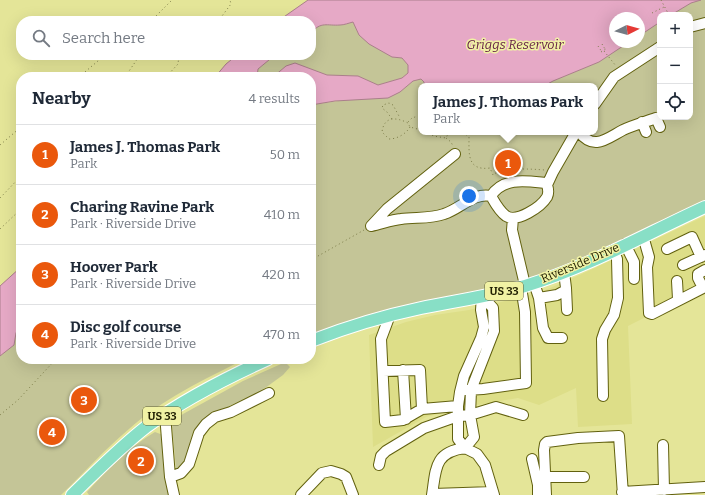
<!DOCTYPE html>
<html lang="en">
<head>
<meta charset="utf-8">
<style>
	:root { --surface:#fff; --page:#f6f6f7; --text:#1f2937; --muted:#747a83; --line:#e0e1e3; --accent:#ea580c }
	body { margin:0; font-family:Bitter,serif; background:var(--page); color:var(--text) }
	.controls { position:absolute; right:12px; top:12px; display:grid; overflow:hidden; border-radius:8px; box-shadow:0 4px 16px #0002 }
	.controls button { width:36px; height:36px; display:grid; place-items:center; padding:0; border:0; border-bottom:1px solid var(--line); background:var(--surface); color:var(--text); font:20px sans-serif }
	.compass { position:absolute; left:609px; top:12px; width:36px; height:36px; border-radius:50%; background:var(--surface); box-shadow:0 4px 16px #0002; rotate:84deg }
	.you { position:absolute; left:469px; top:196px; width:14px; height:14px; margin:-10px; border:3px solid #fff; border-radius:50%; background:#1a73e8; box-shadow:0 0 0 6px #1a73e833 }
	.badge { display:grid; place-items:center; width:26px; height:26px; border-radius:50%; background:var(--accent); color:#fff; font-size:13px; font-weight:700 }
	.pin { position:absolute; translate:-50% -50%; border:2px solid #fff; box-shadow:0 1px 4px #0006 }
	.popup { position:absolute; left:418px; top:83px; width:180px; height:52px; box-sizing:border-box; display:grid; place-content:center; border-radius:8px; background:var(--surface); filter:drop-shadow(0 1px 3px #0005); font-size:13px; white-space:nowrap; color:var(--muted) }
	.popup b { font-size:15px; color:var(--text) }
	.popup::after { content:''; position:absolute; left:50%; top:100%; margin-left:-8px; border:8px solid transparent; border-top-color:var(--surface) }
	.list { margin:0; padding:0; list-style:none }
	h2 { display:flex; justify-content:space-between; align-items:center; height:52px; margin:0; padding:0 16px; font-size:17px }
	h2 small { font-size:13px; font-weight:400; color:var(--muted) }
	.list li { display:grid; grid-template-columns:26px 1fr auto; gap:12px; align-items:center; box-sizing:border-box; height:60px; padding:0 16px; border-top:1px solid var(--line) }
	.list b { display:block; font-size:15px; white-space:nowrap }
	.list p { margin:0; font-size:13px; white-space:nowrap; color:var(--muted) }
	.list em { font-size:13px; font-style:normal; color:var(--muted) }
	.icon { flex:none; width:22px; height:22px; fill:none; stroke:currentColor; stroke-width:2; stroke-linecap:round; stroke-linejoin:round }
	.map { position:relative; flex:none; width:705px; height:495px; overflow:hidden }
	.search { position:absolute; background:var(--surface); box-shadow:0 4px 16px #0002; left:16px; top:16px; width:300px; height:44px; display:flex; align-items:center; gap:10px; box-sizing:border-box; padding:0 14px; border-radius:16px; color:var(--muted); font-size:15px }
	.panel { position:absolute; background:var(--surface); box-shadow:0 4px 16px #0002; left:16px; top:72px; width:300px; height:292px; border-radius:16px }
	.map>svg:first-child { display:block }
	.built { fill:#ddde88 }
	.green { fill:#c4c597 }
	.water { fill:#e6a9c6; stroke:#aa7f8b }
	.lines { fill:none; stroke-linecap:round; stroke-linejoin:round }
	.minor-casing { stroke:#62610f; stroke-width:12 }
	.major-casing { stroke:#fff; stroke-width:14 }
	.path { stroke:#7c7c48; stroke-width:1; stroke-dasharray:1 3; stroke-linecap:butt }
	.minor { stroke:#fff; stroke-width:10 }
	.major { stroke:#88dfc6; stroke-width:12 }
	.labels { text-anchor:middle; stroke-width:3; stroke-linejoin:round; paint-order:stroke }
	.shield { fill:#f1f2a4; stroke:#5e5e31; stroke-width:1 }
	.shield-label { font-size:11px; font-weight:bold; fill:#1f1e00 }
	.street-label { font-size:12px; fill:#1f1e00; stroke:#f1f2a4 }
	.water-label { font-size:13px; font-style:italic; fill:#631d45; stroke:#f1f2a4 }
</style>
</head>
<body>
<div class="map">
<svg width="705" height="495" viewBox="0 0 705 495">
	<rect width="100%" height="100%" fill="#e4e598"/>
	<path class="built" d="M705 216V287L628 326 632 424 578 427 576 388 539 405 518 398 465 407 426 417 373 447 369 335 406 322 435 315 469 310 541 292 584 273Z"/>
	<path class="green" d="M701 0H705V207L584 264 311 341V105L400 92 413 81 421 79 424 82V86H421V132H595V86H544L553 81 599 62 629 42H639V36L660 22V117H690V15H671L691 3Z
		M353 22 359 35 392 57 402 58 408 65V73L402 78 378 85 358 76 327 75 286 66 273 77H257L258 69 275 55H311V33L316 27 325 24 341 25Z
		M21 323V359H268L248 368 243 360C205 379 161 400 129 429 105 449 84 473 61 495H0V356L14 345 16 333Z
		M281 364H287L290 367 283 375 261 391 213 414 187 460 179 469H176L172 427 175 420 183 414 243 381Z
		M155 432 163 435 169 495H89L87 492C107 470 129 447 155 432Z"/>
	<path class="water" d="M308 0H701L691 3 671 15H660V22L639 36V18H615V42H629L599 62 553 81 544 86H424V82L421 79 413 81 400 92 388 98 335 101 311 105V77H273L286 66 295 63 327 75 358 76 378 85 402 78 408 73V65L402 58 392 57 369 44 359 35 353 22C349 23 344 25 340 25 327 26 321 21 311 33V21H278Z
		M237 55H275L258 69 257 77H215L226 64Z
		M21 267V323L16 333 14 345 0 356V286Z"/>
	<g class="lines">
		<defs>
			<path id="minor" d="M690 27 705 23
				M595 104 614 77 660 47
				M642 122 646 132
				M579 132C594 151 606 139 623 130 634 125 645 122 656 118L660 127
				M455 154 387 209 371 226C381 224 391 220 401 219 415 217 431 219 444 214 460 209 474 192 491 196 495 203 499 211 506 216 517 223 541 207 547 197 549 193 548 188 547 185L545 183C526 181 503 177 491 196
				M547 185 553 172 576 132
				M513 218 512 230 525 285
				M643 236 649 257 647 267 649 313 652 314 705 287
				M625 244 634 262V279
				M667 249 692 237 701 257
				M683 265 705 255
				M564 272 566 288 567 310
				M677 281 678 299
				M534 283 539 298 543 328 548 338H562
				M703 288 698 278V274L705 270
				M482 296 481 310 484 327 481 338 464 376 460 392 458 406V439L465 448 477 454 485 465 494 495
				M539 298 557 295 566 290
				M390 315 381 339 385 422 403 420 422 409 458 406
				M403 370 406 419
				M383 371 420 370 422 409
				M466 390 483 389 526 383 525 312 521 287
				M603 396 602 339 605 330 614 315 618 298 617 259 613 250
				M165 414 170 477 174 495
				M663 445 664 490
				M465 448 474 437 470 415 471 390 494 331 493 308 482 296
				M532 459 538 485V495
				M379 465 381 456 386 451 424 428 458 416 470 415 496 407 523 415
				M170 477 181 473 189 464 199 433 206 424 215 417 231 412 269 393
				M545 477H584
				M622 492 705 487
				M433 494 493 492
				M301 495 322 473 331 471 341 474 346 477 353 495
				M432 495C436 469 434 452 465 448
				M546 495 544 450 545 444 547 442 578 438 619 436 623 495"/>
			<path id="major" d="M311 341C347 327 383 316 421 308 456 301 491 296 525 286 588 267 646 234 705 207
				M72 495C96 472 119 448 146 427 184 399 226 378 268 359"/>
		</defs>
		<use href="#minor" class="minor-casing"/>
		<use href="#major" class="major-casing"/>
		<path class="path" d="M661 0 669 15
			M652 13 664 7
			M150 21 154 18 172 0
			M217 21 219 20 231 4 230 0
			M602 44 605 49
			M598 46 602 52
			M604 51 616 66
			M601 52 606 49
			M79 77 105 55
			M125 77 140 55
			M166 77 178 64 179 55
			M392 119 387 112 382 108 383 105 389 103 393 105 400 118
			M408 122 412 118 421 115
			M410 127C406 134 397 139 389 139L382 132C384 116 396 117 408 123L410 127 421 130
			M430 132 433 136 446 138 448 134 455 132
			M463 132 469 137C469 154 467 171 490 168L493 175C501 167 532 169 545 170
			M446 138 451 142 453 146
			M0 145 21 127
			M0 198 21 176
			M0 229 21 209
			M311 260 364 230
			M0 415 18 400 56 359"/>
		<use href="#minor" class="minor"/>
		<use href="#major" class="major"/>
	</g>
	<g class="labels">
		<g class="shield">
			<rect x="485" y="282" width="38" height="18" rx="3"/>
			<rect x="143" y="407" width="38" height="18" rx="3"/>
		</g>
		<g class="shield-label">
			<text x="504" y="295">US 33</text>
			<text x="162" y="420">US 33</text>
		</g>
		<g class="street-label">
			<text transform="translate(580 263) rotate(-23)" y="4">Riverside Drive</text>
		</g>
		<g class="water-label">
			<text x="515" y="49">Griggs Reservoir</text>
		</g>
	</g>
</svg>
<div class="controls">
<button>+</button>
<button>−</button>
<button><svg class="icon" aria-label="locate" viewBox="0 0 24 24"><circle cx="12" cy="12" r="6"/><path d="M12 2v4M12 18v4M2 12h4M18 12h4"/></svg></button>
</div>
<svg class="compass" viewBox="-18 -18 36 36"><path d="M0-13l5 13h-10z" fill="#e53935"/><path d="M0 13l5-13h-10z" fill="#747a83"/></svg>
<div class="you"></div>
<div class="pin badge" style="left:508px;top:163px">1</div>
<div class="popup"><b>James J. Thomas Park</b>Park</div>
<div class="pin badge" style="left:141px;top:461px">2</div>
<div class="pin badge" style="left:84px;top:400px">3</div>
<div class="pin badge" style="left:52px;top:432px">4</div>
<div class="search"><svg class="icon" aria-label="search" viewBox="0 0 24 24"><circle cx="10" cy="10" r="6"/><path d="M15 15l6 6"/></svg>Search here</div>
<section class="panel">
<h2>Nearby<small>4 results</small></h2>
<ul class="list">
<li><span class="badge">1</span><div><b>James J. Thomas Park</b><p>Park</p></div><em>50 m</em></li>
<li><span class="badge">2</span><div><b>Charing Ravine Park</b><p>Park · Riverside Drive</p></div><em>410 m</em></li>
<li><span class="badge">3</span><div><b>Hoover Park</b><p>Park · Riverside Drive</p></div><em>420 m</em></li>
<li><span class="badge">4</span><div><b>Disc golf course</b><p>Park · Riverside Drive</p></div><em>470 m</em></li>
</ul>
</section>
</div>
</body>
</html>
